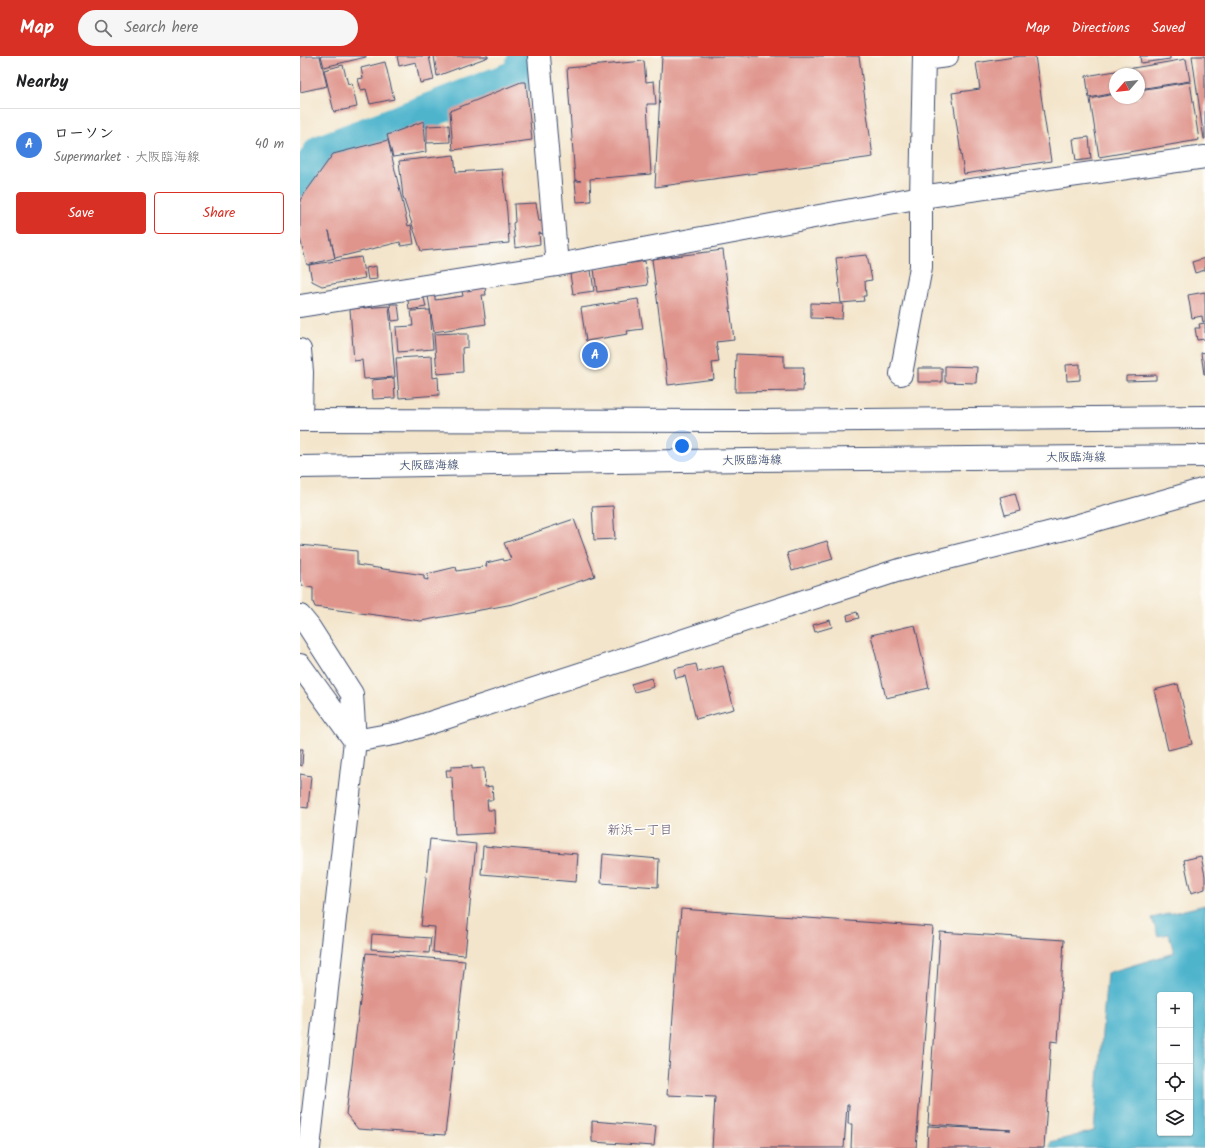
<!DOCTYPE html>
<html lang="en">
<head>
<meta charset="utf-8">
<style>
	:root { --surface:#fff; --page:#f6f6f6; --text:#202124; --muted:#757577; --line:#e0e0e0; --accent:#d93025 }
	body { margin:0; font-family:Kalam,"Klee One",sans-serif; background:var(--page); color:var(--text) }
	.controls { position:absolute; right:12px; bottom:12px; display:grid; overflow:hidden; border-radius:4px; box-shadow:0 1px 3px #0004 }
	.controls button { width:36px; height:36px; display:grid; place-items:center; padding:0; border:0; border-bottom:1px solid var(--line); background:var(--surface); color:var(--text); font:20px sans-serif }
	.compass { position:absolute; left:809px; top:12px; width:36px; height:36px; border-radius:50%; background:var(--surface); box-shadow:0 1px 3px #0004; rotate:242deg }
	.you { position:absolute; left:382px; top:390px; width:14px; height:14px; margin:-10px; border:3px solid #fff; border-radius:50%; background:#1a73e8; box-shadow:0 0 0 6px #1a73e833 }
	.badge { display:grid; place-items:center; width:26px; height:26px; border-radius:50%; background:var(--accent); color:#fff; font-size:13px; font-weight:700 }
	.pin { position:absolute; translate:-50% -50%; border:2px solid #fff; box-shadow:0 1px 4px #0006 }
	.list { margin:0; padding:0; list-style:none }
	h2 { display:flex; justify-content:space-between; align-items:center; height:52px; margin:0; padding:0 16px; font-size:17px }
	h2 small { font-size:13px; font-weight:400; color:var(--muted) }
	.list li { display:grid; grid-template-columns:26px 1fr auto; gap:12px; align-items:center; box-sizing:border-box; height:72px; padding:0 16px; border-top:1px solid var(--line) }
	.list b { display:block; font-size:15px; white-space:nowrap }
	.list p { margin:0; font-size:13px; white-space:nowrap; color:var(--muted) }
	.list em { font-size:13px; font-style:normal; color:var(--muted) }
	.actions { display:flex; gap:8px; padding:12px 16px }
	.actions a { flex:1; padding:9px 0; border:1px solid var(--accent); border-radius:4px; text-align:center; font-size:14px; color:var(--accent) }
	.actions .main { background:var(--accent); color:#fff }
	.icon { flex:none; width:22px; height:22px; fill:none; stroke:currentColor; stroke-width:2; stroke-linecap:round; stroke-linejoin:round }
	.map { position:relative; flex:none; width:905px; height:1092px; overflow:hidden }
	header { display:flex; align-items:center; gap:24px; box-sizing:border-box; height:56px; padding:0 20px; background:var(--accent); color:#fff }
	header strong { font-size:19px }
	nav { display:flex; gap:22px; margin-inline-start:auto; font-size:14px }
	.search { width:280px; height:36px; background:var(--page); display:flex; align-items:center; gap:10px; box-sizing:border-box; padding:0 14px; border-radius:22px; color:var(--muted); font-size:15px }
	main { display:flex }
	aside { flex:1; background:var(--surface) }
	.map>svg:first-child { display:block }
	.water { fill:#4eb4cc; stroke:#347295; fill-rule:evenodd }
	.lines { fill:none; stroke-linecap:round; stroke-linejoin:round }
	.river { stroke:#4eb4cc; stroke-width:35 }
	.building { fill:#df948c }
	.minor-casing { stroke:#3b4a6e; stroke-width:24 }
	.tertiary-casing { stroke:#3b4a6e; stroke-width:24 }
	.primary-casing { stroke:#3b4a6e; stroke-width:24 }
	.minor { stroke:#fff; stroke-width:22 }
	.tertiary { stroke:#fff; stroke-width:22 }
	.primary { stroke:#fff; stroke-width:22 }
	.labels { text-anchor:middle; stroke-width:3.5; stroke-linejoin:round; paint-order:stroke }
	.street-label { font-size:12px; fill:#1b2f5e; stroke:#fdfcf7 }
	.neighbourhood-label { font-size:13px; fill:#60526e; stroke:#fdfcf7 }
</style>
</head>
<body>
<header>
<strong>Map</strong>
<div class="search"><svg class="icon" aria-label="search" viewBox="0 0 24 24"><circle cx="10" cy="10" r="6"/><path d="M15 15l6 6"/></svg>Search here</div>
<nav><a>Map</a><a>Directions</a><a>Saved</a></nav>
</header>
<main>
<aside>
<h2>Nearby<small></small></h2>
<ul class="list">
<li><span class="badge" style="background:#3f7fe0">A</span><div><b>ローソン</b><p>Supermarket · 大阪臨海線</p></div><em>40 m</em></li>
</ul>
<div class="actions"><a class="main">Save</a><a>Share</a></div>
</aside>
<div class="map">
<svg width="905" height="1092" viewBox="0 0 905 1092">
	<rect width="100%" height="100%" fill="#fdfcf7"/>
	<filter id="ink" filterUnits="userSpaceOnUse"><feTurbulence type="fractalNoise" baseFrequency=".025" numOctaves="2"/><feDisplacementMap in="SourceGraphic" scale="8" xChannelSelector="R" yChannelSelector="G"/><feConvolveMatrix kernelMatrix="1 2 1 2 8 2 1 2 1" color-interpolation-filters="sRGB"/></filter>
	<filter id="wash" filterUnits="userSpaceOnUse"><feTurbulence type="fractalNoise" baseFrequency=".012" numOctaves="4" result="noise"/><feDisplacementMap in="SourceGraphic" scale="16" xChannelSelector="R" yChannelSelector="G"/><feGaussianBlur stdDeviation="0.9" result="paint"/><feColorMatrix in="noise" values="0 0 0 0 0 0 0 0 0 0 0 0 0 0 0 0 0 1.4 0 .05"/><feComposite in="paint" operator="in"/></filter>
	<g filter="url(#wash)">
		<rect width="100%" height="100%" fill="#f3e5cb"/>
		<path class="water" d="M905 849V1092H750L751 1086 794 1075 807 917 874 897 869 878 858 880 852 862ZM860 939H890V1077H860Z"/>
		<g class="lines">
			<path class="river" d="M0 130 21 96 219 20 225 2"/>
		</g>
		<g id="blocks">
			<path class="building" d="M0 0H20L27 30 0 36Z
				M21 0H66V1L24 11Z
				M97 0H129L134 24 120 27 116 6 99 10Z
				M134 0H188V1L137 20Z
				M362 0H559L573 101 355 131Z
				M720 0H735L751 105 664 118 652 37 680 33 676 7Z
				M840 0H870V3L841 7Z
				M892 0H905V83H904Z
				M886 3 890 25 839 33V18H815V37L789 42 786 20Z
				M344 5 346 26 354 25 356 48H347L351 118 290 123 291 145 277 146 275 125H281L275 124 267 12Z
				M85 6 94 43 70 48 66 33 61 34 58 23 63 22 61 12Z
				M43 9 48 28 52 27 57 51 34 56 24 14Z
				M221 26H226L232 84 153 94 150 55Z
				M890 26 899 84 799 101 790 43 815 38V42H839V34Z
				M124 65 126 96 93 101 87 79Z
				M149 69 150 86 127 87V70Z
				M789 81 791 103 776 105 773 83Z
				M88 84 108 170 111 169 114 188 101 190 100 186 35 202 29 175 35 202 7 209 0 182V144L33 98Z
				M154 99 156 116 202 113 207 156 209 187 121 195 103 141 99 105Z
				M236 147 239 165H242L244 178 239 177 240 188 215 192 213 167 215 166 214 148Z
				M423 194 434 284 416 286 419 306 412 307 414 323 368 329 352 203Z
				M567 199 572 224 565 225 566 240H563L564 245 541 247 536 202Z
				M61 201 65 222 22 230 12 225 9 209Z
				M905 202V214L895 217 892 206Z
				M345 205 348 229 297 236 294 213Z
				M76 210 77 223 68 224 66 212Z
				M291 214 294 235 273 238 270 218Z
				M185 231 186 239H182L186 268 134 276 128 240 135 239V244L163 240 162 235Z
				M905 236V265L903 266 902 260 892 262 888 239Z
				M124 242 126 251 109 254 108 244Z
				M338 243 343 273 327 275 328 278 286 285 281 252Z
				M511 247 543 248 542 263 511 262Z
				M90 248H98L100 264 92 265Z
				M89 250 95 321 64 323 62 304 54 305 50 253Z
				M130 254 133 293 98 296 96 271 113 270 111 255Z
				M905 267V283L897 284 895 272H900L899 268Z
				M158 277 159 278H168V291L162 292 163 316 137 318 134 278Z
				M905 296V318H904L901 297Z
				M436 298 484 300V311H504L503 335 435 336Z
				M132 300 133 322 138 321 139 339 99 342 96 302Z
				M780 308V324L767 325 766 309Z
				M645 310 677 311 676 327 645 326Z
				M618 312H642V326H618Z
				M856 319V324L826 325V320Z
				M94 322 95 342 73 343 72 324Z
				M715 437 720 455 705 459 700 441Z
				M313 450 315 483 294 484 292 451Z
				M274 463 295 520 213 548 121 565 15 551 13 546V532L3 530 0 524V489L57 495V509L124 519V523L128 524 127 518 156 511 157 515 187 510 186 507 203 503 204 505 211 503 204 487Z
				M527 485 533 503 492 515 487 497Z
				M557 556 559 562 548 565 547 559Z
				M530 564 532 571 515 576 513 569Z
				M615 569 629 632 586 642 571 579Z
				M396 608 398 616 423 610 434 653 396 663 385 620 376 622 374 613Z
				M351 622 354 631 334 636 331 628Z
				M878 628 892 688 868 694 854 634Z
				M0 693H3L2 710 0 709Z
				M172 710V713L184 712 185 731 192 730 193 744H187L188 754H194L195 777 155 779 152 721H147L146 714H151V711Z
				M0 718 11 720 8 752 0 751Z
				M130 783 176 788 165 899 133 896 135 871 121 870Z
				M183 790 278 798 276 826 181 818Z
				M303 798 359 803 358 831 301 827Z
				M901 800 905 820V833L891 837 884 804Z
				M381 853 633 871 616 1092H551L552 1068H548L549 1049H547L544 1092H412L415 1041 367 1039Z
				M640 876 764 884 758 986 751 985 744 1092H627L628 1070 711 1074 628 1068Z
				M72 878 131 882 129 897 71 893Z
				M66 897 165 905 145 1079 58 1073 46 1058Z
				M292 1065 356 1070 354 1090 292 1086Z"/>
		</g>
	</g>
	<g filter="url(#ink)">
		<use href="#blocks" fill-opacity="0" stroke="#3b4a6e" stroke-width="1"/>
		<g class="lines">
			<defs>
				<path id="minor" d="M239 0 257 209
					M624 3 647 0
					M0 250 257 209 621 141 905 101
					M0 294 2 316 1 364
					M601 318 621 211V141L624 0
					M772 471 905 433"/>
				<path id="tertiary" d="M0 560 9 571 52 638 55 685 9 1092
					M0 609 55 685
					M55 685 99 677 596 515 772 471"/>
				<path id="primary" d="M0 364 444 365 905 361
					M0 411 447 404 905 400"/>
			</defs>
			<use href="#minor" class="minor-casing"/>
			<use href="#tertiary" class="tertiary-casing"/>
			<use href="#primary" class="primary-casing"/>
			<use href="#minor" class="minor"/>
			<use href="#tertiary" class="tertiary"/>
			<use href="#primary" class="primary"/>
		</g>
	</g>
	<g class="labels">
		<g class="street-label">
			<text x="776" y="405">大阪臨海線</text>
			<text transform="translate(452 404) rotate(-1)" y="4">大阪臨海線</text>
			<text transform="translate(129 409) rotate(-1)" y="4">大阪臨海線</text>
		</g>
		<g class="neighbourhood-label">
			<text x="340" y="778">新浜一丁目</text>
		</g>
	</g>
</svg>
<div class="controls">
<button>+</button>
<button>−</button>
<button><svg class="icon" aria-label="locate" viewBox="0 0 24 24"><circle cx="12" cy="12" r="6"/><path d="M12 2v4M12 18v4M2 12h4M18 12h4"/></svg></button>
<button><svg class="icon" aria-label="layers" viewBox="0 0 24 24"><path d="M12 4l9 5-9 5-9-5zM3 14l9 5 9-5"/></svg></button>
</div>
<svg class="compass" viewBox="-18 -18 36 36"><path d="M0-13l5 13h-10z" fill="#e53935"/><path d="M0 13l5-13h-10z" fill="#757577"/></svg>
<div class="you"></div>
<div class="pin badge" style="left:295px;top:299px;background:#3f7fe0">A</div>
</div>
</main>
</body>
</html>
